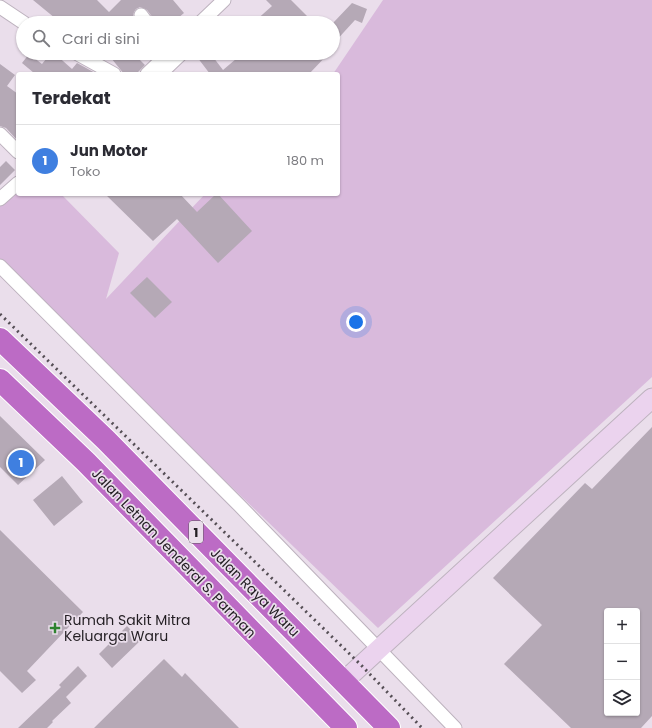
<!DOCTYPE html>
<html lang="id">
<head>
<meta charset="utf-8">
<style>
	:root { --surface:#fff; --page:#f2f2f3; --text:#2b2b33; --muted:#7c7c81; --line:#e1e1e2; --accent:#0b8043 }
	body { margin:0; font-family:Poppins,sans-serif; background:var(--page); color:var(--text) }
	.controls { position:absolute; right:12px; bottom:12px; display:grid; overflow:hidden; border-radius:4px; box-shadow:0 1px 3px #0004 }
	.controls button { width:36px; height:36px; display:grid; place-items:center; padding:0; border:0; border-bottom:1px solid var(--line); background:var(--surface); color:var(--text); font:20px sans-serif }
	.you { position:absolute; left:356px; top:322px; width:14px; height:14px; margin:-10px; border:3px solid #fff; border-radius:50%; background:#1a73e8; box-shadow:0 0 0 6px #1a73e833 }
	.badge { display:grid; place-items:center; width:26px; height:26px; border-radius:50%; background:var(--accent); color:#fff; font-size:13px; font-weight:700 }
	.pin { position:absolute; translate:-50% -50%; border:2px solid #fff; box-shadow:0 1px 4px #0006 }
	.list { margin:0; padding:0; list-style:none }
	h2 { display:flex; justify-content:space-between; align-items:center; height:52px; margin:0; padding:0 16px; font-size:17px }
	h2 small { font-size:13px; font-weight:400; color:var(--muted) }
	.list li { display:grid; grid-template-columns:26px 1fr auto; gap:12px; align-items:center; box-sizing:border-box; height:72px; padding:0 16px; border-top:1px solid var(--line) }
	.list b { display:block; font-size:15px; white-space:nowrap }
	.list p { margin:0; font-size:13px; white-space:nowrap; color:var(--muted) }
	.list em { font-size:13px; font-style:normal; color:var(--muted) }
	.icon { flex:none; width:22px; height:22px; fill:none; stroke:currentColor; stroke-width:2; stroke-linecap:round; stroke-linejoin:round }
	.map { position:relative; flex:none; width:652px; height:728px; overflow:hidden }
	.search { position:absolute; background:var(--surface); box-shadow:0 1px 3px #0004; left:16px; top:16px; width:324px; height:44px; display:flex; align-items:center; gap:10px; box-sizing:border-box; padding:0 14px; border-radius:22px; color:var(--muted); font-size:15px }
	.panel { position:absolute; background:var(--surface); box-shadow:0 1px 3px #0004; left:16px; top:72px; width:324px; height:124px; border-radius:4px }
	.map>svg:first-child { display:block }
	.green { fill:#d9badc }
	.building { fill:#b5a9b6; fill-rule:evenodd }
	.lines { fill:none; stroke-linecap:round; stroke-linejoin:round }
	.street-casing { stroke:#bdb2be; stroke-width:15 }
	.secondary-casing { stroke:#bdb2be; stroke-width:21 }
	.highway-casing { stroke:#fff; stroke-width:24 }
	.street { stroke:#fff; stroke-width:13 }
	.secondary { stroke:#ebd3ee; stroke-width:19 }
	.highway { stroke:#bc6bc5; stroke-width:22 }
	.rail { stroke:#554e55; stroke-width:3; stroke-dasharray:2 4; stroke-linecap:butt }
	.poi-dot { fill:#2e822f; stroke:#eadeeb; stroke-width:1.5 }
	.labels { text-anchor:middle; stroke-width:3.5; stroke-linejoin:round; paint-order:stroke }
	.shield { fill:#eadeeb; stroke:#5f585f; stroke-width:1 }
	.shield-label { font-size:13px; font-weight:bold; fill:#231e23 }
	.street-label { font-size:14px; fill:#231e23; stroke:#eadeeb }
	.poi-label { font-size:14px; fill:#231e23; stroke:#eadeeb; text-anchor:start }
</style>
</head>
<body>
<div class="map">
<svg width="652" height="728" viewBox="0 0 652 728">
	<rect width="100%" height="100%" fill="#eadeeb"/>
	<path class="green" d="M383 0H652V377L378 628 0 264V206L18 193 61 194 119 253 106 299 205 194H338V74H333Z"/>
	<path class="building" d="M33 0H97L109 12 121 0H173L184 13 172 23H155L153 18 147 10 140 7 136 9 134 12 133 16 137 23H61Z
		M266 0H291L314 23H253L272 6Z
		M352 3 367 9 362 23 355 20 333 44V23Z
		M51 53H54L72 69 77 63 97 74H33L34 73 22 63 29 54 42 64Z
		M107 53H133L145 65 136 74H124Z
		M194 53H210L223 70 243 53H329L309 74H210Z
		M0 64 15 75 7 86 18 94V141L6 128 0 126Z
		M6 161 15 170 0 185V167Z
		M105 194H180L197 212 216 194H218L252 231 218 263 177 219 153 241Z
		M147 277 172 302 155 318 130 293Z
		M0 416 45 460 18 485 0 467Z
		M652 427V716L641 728H571L504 664 542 625 493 578 585 483 592 489ZM607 611H637V713H607Z
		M62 476 83 502 54 526 33 500Z
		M0 530 83 612 27 671 36 680 22 693 0 671Z
		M127 626 141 640 112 668 99 654Z
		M164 659 182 677 185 673 239 728H94Z
		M78 666 87 676 66 697 71 703 52 721 53 722 47 728H18L61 687 59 685Z"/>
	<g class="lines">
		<defs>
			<path id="street" d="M0 7 24 23
				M141 15 147 23
				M200 23 224 0
				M76 53 114 74
				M147 74 169 53
				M160 74 182 53
				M0 134 18 152
				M0 199 18 183
				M0 266 239 505 455 728"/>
			<path id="secondary" d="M343 682 652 398"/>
			<path id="highway" d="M0 339 106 440 389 728
				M0 380 86 462 346 728"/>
		</defs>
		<use href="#street" class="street-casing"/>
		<use href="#secondary" class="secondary-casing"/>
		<use href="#highway" class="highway-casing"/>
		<use href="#street" class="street"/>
		<use href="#secondary" class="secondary"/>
		<use href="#highway" class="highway"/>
		<path class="rail" d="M0 314 361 665 422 728"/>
	</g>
	<path class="poi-dot" d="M53 622h4v4h4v4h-4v4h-4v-4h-4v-4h4z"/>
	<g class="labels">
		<rect class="shield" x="189" y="521" width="14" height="22" rx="3"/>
		<g class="shield-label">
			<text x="196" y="537">1</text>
		</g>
		<g class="street-label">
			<text transform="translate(174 553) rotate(46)" y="5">Jalan Letnan Jenderal S. Parman</text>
			<text transform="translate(255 592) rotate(45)" y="5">Jalan Raya Waru</text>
		</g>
		<g class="poi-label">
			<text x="64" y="625">Rumah Sakit Mitra<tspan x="64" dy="16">Keluarga Waru</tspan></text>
		</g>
	</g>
</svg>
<div class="controls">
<button>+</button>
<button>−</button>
<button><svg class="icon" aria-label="layers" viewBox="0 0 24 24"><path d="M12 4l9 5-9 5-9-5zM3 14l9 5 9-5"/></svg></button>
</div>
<div class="you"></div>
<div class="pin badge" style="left:21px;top:463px;background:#3f7fe0">1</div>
<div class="search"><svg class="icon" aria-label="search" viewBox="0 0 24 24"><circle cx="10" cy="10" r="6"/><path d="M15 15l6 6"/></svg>Cari di sini</div>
<section class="panel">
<h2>Terdekat<small></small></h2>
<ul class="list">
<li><span class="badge" style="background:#3f7fe0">1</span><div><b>Jun Motor</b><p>Toko</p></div><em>180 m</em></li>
</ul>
</section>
</div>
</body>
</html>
